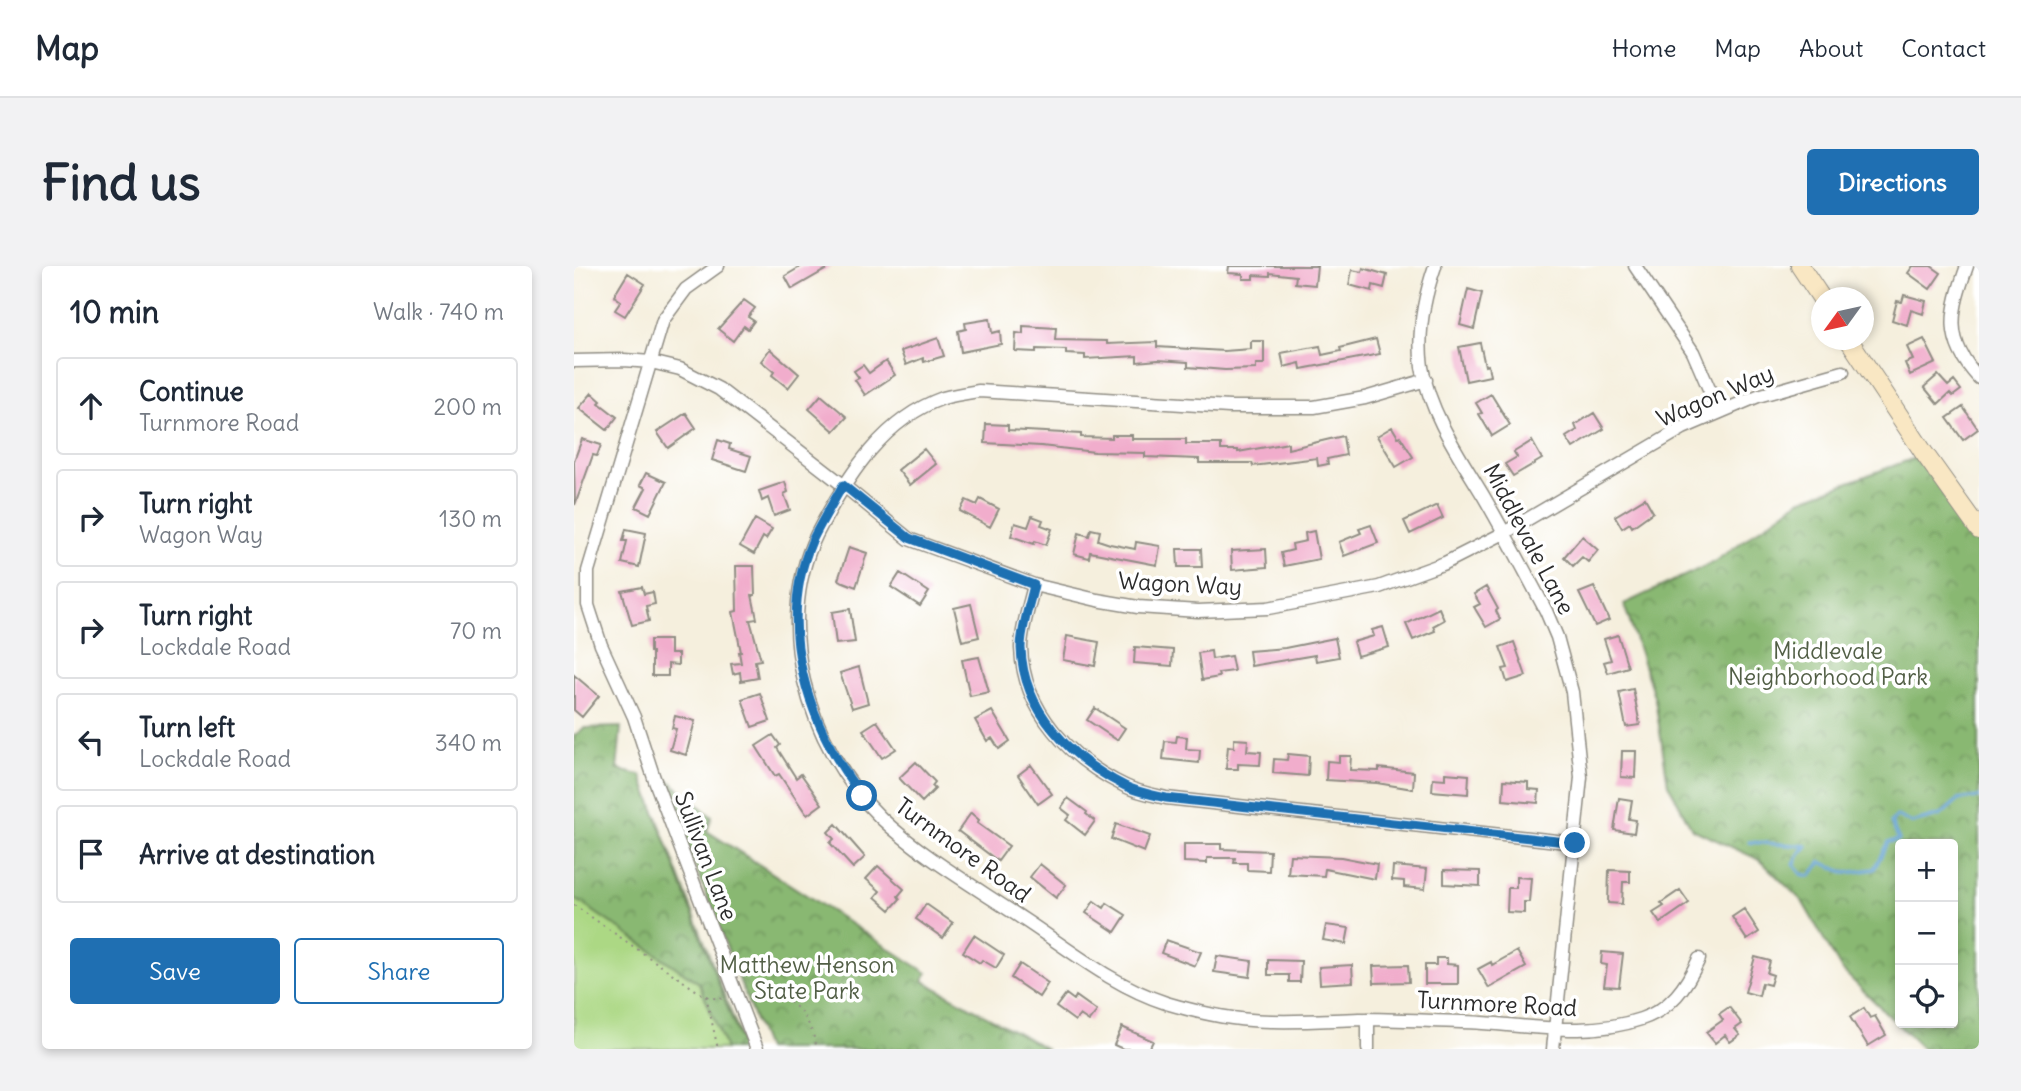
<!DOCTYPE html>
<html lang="en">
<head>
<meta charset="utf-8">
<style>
	:root { --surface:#fff; --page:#f2f2f3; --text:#1f2937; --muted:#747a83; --line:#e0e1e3; --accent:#1f6fb2 }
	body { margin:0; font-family:Delius,sans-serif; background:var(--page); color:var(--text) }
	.controls { position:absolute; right:21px; bottom:21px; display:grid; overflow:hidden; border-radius:7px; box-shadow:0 4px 10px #0003 }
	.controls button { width:63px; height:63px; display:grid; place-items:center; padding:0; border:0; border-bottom:2px solid var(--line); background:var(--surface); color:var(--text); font:35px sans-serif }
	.compass { position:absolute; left:1237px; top:21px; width:63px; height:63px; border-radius:50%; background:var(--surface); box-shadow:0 4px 10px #0003; rotate:237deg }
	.stop { position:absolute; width:21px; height:21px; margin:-16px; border:5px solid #1f6fb2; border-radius:50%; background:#fff }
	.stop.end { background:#1f6fb2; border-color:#fff; box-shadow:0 2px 7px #0008 }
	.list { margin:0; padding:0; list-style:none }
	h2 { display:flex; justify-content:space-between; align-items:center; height:91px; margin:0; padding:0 28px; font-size:30px }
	h2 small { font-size:23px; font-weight:400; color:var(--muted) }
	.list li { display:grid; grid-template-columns:46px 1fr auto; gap:21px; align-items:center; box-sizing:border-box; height:98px; margin:0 14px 14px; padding:0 14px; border:2px solid var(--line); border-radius:7px }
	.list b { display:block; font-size:26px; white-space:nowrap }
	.list p { margin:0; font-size:23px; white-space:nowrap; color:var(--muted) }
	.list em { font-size:23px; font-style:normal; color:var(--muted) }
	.actions { display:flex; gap:14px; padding:21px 28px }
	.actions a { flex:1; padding:16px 0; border:2px solid var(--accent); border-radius:7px; text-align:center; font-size:24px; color:var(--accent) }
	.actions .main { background:var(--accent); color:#fff }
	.icon { flex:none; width:38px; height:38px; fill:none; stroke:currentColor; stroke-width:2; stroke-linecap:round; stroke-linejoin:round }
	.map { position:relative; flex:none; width:1405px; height:783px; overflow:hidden; border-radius:7px }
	header { display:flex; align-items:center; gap:42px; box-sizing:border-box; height:98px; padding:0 35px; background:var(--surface); border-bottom:2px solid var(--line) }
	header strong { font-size:33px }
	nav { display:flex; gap:38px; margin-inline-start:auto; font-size:24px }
	.intro { display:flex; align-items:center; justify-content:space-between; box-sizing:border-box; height:168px; padding:0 42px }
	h1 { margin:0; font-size:49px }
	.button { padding:18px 32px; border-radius:7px; background:var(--accent); color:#fff; font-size:24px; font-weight:700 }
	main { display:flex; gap:42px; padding:0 42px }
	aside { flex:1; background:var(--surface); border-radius:7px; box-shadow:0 4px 10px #0003 }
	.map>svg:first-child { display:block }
	.green { fill:#acd884; stroke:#6c8258; stroke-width:2 }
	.forest { fill:url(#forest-crowns); stroke:#5a724e; stroke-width:2; fill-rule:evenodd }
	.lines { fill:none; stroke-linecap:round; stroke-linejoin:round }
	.stream { stroke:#65a3d6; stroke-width:3.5 }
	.building { fill:#f1adcc }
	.street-casing { stroke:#908d84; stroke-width:15 }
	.secondary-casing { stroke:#908d84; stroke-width:20 }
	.path { stroke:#908d84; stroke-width:2; stroke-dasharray:2 5; stroke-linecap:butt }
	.street { stroke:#fff; stroke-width:12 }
	.secondary { stroke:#f9e7c3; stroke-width:18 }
	.route { stroke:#1f6fb2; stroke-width:9 }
	.labels { text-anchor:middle; stroke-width:7; stroke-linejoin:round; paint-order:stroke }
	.street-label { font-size:23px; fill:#2b2b2b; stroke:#fff }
	.park-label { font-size:23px; fill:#525f46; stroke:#fff }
</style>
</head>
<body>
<header>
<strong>Map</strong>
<nav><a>Home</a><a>Map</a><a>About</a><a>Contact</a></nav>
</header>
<div class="intro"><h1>Find us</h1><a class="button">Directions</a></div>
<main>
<aside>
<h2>10 min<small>Walk · 740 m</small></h2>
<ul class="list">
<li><svg class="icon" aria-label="ahead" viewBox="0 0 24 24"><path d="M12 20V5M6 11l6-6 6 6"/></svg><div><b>Continue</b><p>Turnmore Road</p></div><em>200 m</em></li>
<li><svg class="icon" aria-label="right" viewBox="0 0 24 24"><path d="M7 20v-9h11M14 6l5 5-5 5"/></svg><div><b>Turn right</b><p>Wagon Way</p></div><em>130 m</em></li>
<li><svg class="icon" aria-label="right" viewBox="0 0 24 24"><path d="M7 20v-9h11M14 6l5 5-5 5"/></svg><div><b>Turn right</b><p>Lockdale Road</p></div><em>70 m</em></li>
<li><svg class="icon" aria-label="left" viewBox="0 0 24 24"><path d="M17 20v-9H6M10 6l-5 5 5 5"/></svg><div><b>Turn left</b><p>Lockdale Road</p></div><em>340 m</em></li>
<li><svg class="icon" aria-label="arrive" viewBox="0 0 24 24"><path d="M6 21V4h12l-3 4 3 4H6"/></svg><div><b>Arrive at destination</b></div></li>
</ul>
<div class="actions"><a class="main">Save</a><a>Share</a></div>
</aside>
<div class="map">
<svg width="1405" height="783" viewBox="0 0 1405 783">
	<defs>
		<pattern id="forest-crowns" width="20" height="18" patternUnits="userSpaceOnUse" patternTransform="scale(1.75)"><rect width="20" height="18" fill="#89b872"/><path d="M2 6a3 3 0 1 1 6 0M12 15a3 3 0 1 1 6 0" fill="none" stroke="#70965e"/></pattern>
	</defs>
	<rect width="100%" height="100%" fill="#fff"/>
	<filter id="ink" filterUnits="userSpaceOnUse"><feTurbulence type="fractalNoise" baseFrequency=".0143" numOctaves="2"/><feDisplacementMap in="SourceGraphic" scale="14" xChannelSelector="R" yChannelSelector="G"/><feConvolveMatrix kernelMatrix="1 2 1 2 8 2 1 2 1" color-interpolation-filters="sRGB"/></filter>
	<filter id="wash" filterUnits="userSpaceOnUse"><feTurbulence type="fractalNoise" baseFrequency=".00686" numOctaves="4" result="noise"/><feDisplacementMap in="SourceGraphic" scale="28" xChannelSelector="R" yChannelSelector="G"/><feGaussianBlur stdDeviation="1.57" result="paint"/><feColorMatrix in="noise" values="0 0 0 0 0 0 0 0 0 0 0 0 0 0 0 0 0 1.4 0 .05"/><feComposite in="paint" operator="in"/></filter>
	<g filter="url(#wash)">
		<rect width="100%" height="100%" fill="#f5efdd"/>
		<path class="green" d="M0 471 71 520 171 783H0Z"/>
		<path class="forest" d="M1350 187 1405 264V783H1349L1267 703 1228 635 1186 594 1118 563 1094 518 1081 433 1050 338 1140 296 1226 234 1338 193ZM1326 578H1379V757H1326Z
			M47 461 43 504 67 509 169 783H152L125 717 0 632V470L10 462Z
			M85 506 138 551 133 565 353 707 349 715 473 783H192Z"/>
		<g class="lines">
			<path class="stream" d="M1175 576 1233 580 1225 588 1220 599 1227 608 1236 610 1247 596 1272 607 1300 603 1314 576 1325 574 1317 557 1323 550 1338 557 1367 549 1384 534 1405 531"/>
		</g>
		<g id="blocks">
			<path class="building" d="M228 0H258L218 23 211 10Z
				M655 0H743L741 19 721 17 722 10 696 7V10L679 9V13H669V8L654 7Z
				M1339 0H1357L1367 7 1356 23 1334 7Z
				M789 2 813 9 810 22 799 19 798 25 775 19 778 4 788 6Z
				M54 7 71 18 51 50 41 44 47 35 40 30Z
				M894 23 908 27 900 63 886 59Z
				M1330 29 1352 35 1349 48 1337 44 1333 59 1318 54 1323 35 1328 36Z
				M170 34 181 42 174 51 180 55 174 63 170 60 159 75 144 63Z
				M416 53 418 67 426 65 427 78 387 86 384 65 392 63 391 57Z
				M449 60 482 62 481 74 533 75V78L583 76V81L650 85 677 83V75H690V98H682V103L651 104 614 101V96L584 94 563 96V90L511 93V89L492 88V84L462 83V86L441 85 442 67 449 68Z
				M364 72 370 90 350 96 349 92 332 99 327 85Z
				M802 73 806 88 727 103 726 97 710 101 707 87 746 80 748 89 767 85 766 82Z
				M1350 73 1362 97 1336 109 1331 97 1339 94 1333 81Z
				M906 77 911 100 914 99 916 110 892 115 885 81Z
				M196 83 225 108 214 122 198 109 200 106 187 95Z
				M312 95 321 109 291 129 281 114 285 112 280 105 289 99 295 107Z
				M1364 109 1374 120 1380 115 1387 124 1379 130 1376 127 1364 138 1350 121Z
				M18 127 27 135 25 137 43 151 33 164 5 142Z
				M917 128 936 159 918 170 905 148 908 147 902 137Z
				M247 129 273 151 260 165 235 143Z
				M1389 141 1404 163 1389 174 1373 152Z
				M112 147 122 162 94 182 83 166Z
				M1020 147 1030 163 999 182 992 171 1003 164 1001 159Z
				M412 158 434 159V164L507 168V171L538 172V169H558V173H612V178H647V184H664V186L714 177V183L769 170 772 189 753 193 754 198 744 200 743 192 679 200 678 197H625V193L571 191V187L521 186 467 180 411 177Z
				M818 161 824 171 826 170 839 191 822 201 803 170Z
				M8 173 27 179 23 190 19 189 1 239 0 195Z
				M144 174 156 178 155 183 177 190 172 205 138 194Z
				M958 175 968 193 939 210 931 198 943 191 940 186Z
				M350 183 362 198 336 219 324 204Z
				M72 207 92 216 76 248 62 241 72 222 66 219Z
				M211 216 214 226 210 228 216 244 200 250 194 232 188 235 185 225Z
				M1071 232 1079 246 1058 261 1056 257 1048 262 1041 250Z
				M406 233 425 243 416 261 386 245 392 234 403 239Z
				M863 239 869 252 836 268 830 255Z
				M458 250 469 254 467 259 478 263 472 279 461 275 460 278 437 270 441 257 454 261Z
				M181 253 198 263 192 273 189 271 180 288 166 280Z
				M797 259 804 277 770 290 765 276 787 267 785 263Z
				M52 263 72 267 65 301 48 297 53 275H49Z
				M517 263 526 265 524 274 536 278 561 283 562 276 586 280 583 299 516 286 515 292 500 288 505 267 515 270Z
				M740 265 745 293 710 300 707 287 719 284 718 278 732 275 731 267Z
				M1008 270 1024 284 1014 296 1008 291 999 300 990 291Z
				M275 281 293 287 282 321 264 314Z
				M603 283H627L628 301H604Z
				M692 283 693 301 658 304 657 285Z
				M162 300H180L181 329H178L183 353 176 354 187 394 181 395 184 412 167 415 166 406 159 408 157 398 167 397 165 386H167L159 346 163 345Z
				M326 307 355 326 346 340 317 321Z
				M68 321 70 328 79 326 81 338 72 340 75 355 58 359 48 325Z
				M912 321 924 343 922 345 926 353 912 361 900 341 906 338 900 328Z
				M1020 321 1035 354 1021 360 1005 327Z
				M397 338 405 371 388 375 380 342Z
				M865 342 870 354 859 360 861 365 839 374 832 358Z
				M276 343 281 376 262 378 258 346Z
				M809 361 815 381 783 390 779 376 800 370 798 364Z
				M1044 369 1054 401 1034 407 1030 396 1037 394 1030 373Z
				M493 370 525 376 521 400 489 394Z
				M761 372 765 391 742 395 741 389 677 400 675 385 711 382Z
				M76 374H96V388H104V399L94 398V410H78V386H76Z
				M940 376 952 410 933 416 929 403 934 402 926 381Z
				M561 381 599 384 598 400 560 397Z
				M637 385 638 393 657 390 660 405 644 407 645 411 628 414 624 387Z
				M405 391 415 426 396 430 388 394Z
				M285 401 294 437 278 442 266 407Z
				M0 409 25 430 8 451 0 444Z
				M1059 423 1066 459 1052 461 1045 426Z
				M186 427 196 455 178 461 168 433Z
				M521 442 551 462 543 474 513 454Z
				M418 445 436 475 425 483 418 472 413 475 401 454Z
				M101 450 121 455 112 489 96 484 102 463 98 462Z
				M303 455 322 483 308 492 289 464Z
				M199 469 206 479 203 482 222 512 227 508 248 538 233 549 205 508 201 510 182 480Z
				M603 470 613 471 612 483 626 484 625 497 589 493 591 475 602 476Z
				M660 473 674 474 673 485 687 486 686 499 664 498V503H652L654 480 660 481Z
				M1048 485H1062L1061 512 1047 511Z
				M714 488 735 490 734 510 699 507 700 493 713 494Z
				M765 490H777L776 504 805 505V502L840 506 839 523 803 517 752 514 753 495 765 496Z
				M342 496 361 516 358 520 361 523 348 536 325 512Z
				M457 499 478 528 464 538 444 509Z
				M871 507 895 509 894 528 858 525 859 512 871 513Z
				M930 514 954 516V523L965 524 964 537 929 534Z
				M494 532 513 546 512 548 521 555 511 569 492 554 496 549 487 542Z
				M1045 532 1058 534 1055 553 1062 554 1060 567 1040 564Z
				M397 547 405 554 403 557 435 580 424 595 384 565Z
				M262 558 291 591 279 602 256 577 260 573 254 566Z
				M542 558 576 570 570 586 537 573Z
				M610 578H647V583L696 585 695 605 673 604V597H660L661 592H633V597L610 596Z
				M716 589 767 591 803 598 801 613 751 603 750 610 714 608Z
				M466 598 492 619 482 632 456 611Z
				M304 600 330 623 324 630 326 633 316 644 301 631 306 625 292 613Z
				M819 600 853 603 851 623 830 621V615L818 614Z
				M870 604 906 605V620L870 618Z
				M1035 604 1056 605V616H1049L1048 638 1034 637Z
				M942 611 957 612 955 636H950V647L933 646 934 622H942Z
				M1106 624 1115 637 1086 657 1079 647 1090 640 1087 637Z
				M520 635 530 642 533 637 552 649 541 666 512 647Z
				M352 638 379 657 369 672 342 653Z
				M1170 643 1185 666 1173 674 1158 651Z
				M752 659 775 662 772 678 749 674Z
				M400 669 430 689 422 702 408 694 406 697 389 686Z
				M592 674 627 686 621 700 587 687Z
				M943 685 952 701 915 722 904 703 917 696 918 699Z
				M1028 686 1049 688 1045 721 1030 720 1033 699 1027 698Z
				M643 690 678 695 676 711 640 706Z
				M1181 691 1196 695 1193 707 1199 709 1196 719 1188 717 1185 730 1171 726Z
				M862 692H873V698L884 699V718H851V699H862Z
				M694 694 727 695 726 716H715V709H694Z
				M446 698 474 717 465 731 437 712Z
				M778 699 779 716 746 718 745 701Z
				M834 699 835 716 800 717 799 700Z
				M492 728 500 734 502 730 523 745 515 755 506 749 501 755 482 741Z
				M1155 741 1168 758 1161 763 1166 769 1156 776 1151 769 1141 777 1132 766 1149 754 1145 748Z
				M1290 742 1296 752 1301 750 1312 769 1294 780 1276 751Z
				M548 761 579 775 575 783H549L540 779Z"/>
		</g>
	</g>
	<g filter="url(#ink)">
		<use href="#blocks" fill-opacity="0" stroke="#908d84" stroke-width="2"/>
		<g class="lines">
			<defs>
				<path id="street" d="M144 0 112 23 89 54 14 305V339L27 379 60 451 81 515 183 783
					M861 0C850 32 843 67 848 101 856 148 886 191 910 231 932 269 952 307 972 345L983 371 998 426 1007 511 979 783
					M1061 0 1119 86 1145 146
					M1393 0C1377 45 1369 74 1405 112
					M0 95 50 94 77 96 106 103 145 123 269 219 335 273 460 319 523 334 564 341 624 345 694 342 805 321 871 297 930 267 1109 162 1184 130 1269 106
					M852 114 791 132 740 141H655L405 125C393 127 380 129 369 132 310 153 275 208 247 260 195 354 233 480 307 552 347 590 403 622 449 653 495 683 539 720 592 737 619 745 648 752 677 754 712 757 750 754 785 753 819 753 853 755 887 756 946 757 1009 773 1067 753 1097 743 1112 721 1125 693
					M460 319C456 338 447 362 447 382 449 445 497 494 551 520 563 526 579 529 592 532L1001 577
					M794 753V783"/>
				<path id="secondary" d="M1226 0 1248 33
					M1275 74 1350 187 1405 264"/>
			</defs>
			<use href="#street" class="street-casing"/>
			<use href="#secondary" class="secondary-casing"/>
			<path class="path" d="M0 639 126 727 138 732 152 733
				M175 729C214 724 235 745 243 783
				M132 730 144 783"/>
			<use href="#street" class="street"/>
			<use href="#secondary" class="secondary"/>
		</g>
	</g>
	<g class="lines" filter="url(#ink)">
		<path class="route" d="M288 530C234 459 201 361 238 275 247 256 259 237 269 219L335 272 460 319C456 338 447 362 447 382 449 445 497 493 551 520 563 526 579 529 592 532L1001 577"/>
	</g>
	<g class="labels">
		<g class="street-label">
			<text transform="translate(1141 130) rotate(-23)" y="8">Wagon Way</text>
			<text transform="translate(955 273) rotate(62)" y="8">Middlevale Lane</text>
			<text transform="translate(606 318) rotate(3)" y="8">Wagon Way</text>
			<text transform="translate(389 584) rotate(36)" y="8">Turnmore Road</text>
			<text transform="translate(132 590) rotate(69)" y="8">Sullivan Lane</text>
			<text transform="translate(923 738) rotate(3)" y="8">Turnmore Road</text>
		</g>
		<g class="park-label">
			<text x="1254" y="393">Middlevale<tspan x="1254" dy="26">Neighborhood Park</tspan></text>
			<text x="233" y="707">Matthew Henson<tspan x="233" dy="26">State Park</tspan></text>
		</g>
	</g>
</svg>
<div class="controls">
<button>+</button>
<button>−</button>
<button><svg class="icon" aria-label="locate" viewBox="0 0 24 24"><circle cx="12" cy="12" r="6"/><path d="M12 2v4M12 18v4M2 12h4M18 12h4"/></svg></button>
</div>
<svg class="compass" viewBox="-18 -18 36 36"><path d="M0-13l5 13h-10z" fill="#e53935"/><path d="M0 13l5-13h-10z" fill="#747a83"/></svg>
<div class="stop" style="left:288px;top:530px"></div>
<div class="stop end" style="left:1001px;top:577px"></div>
</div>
</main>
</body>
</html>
